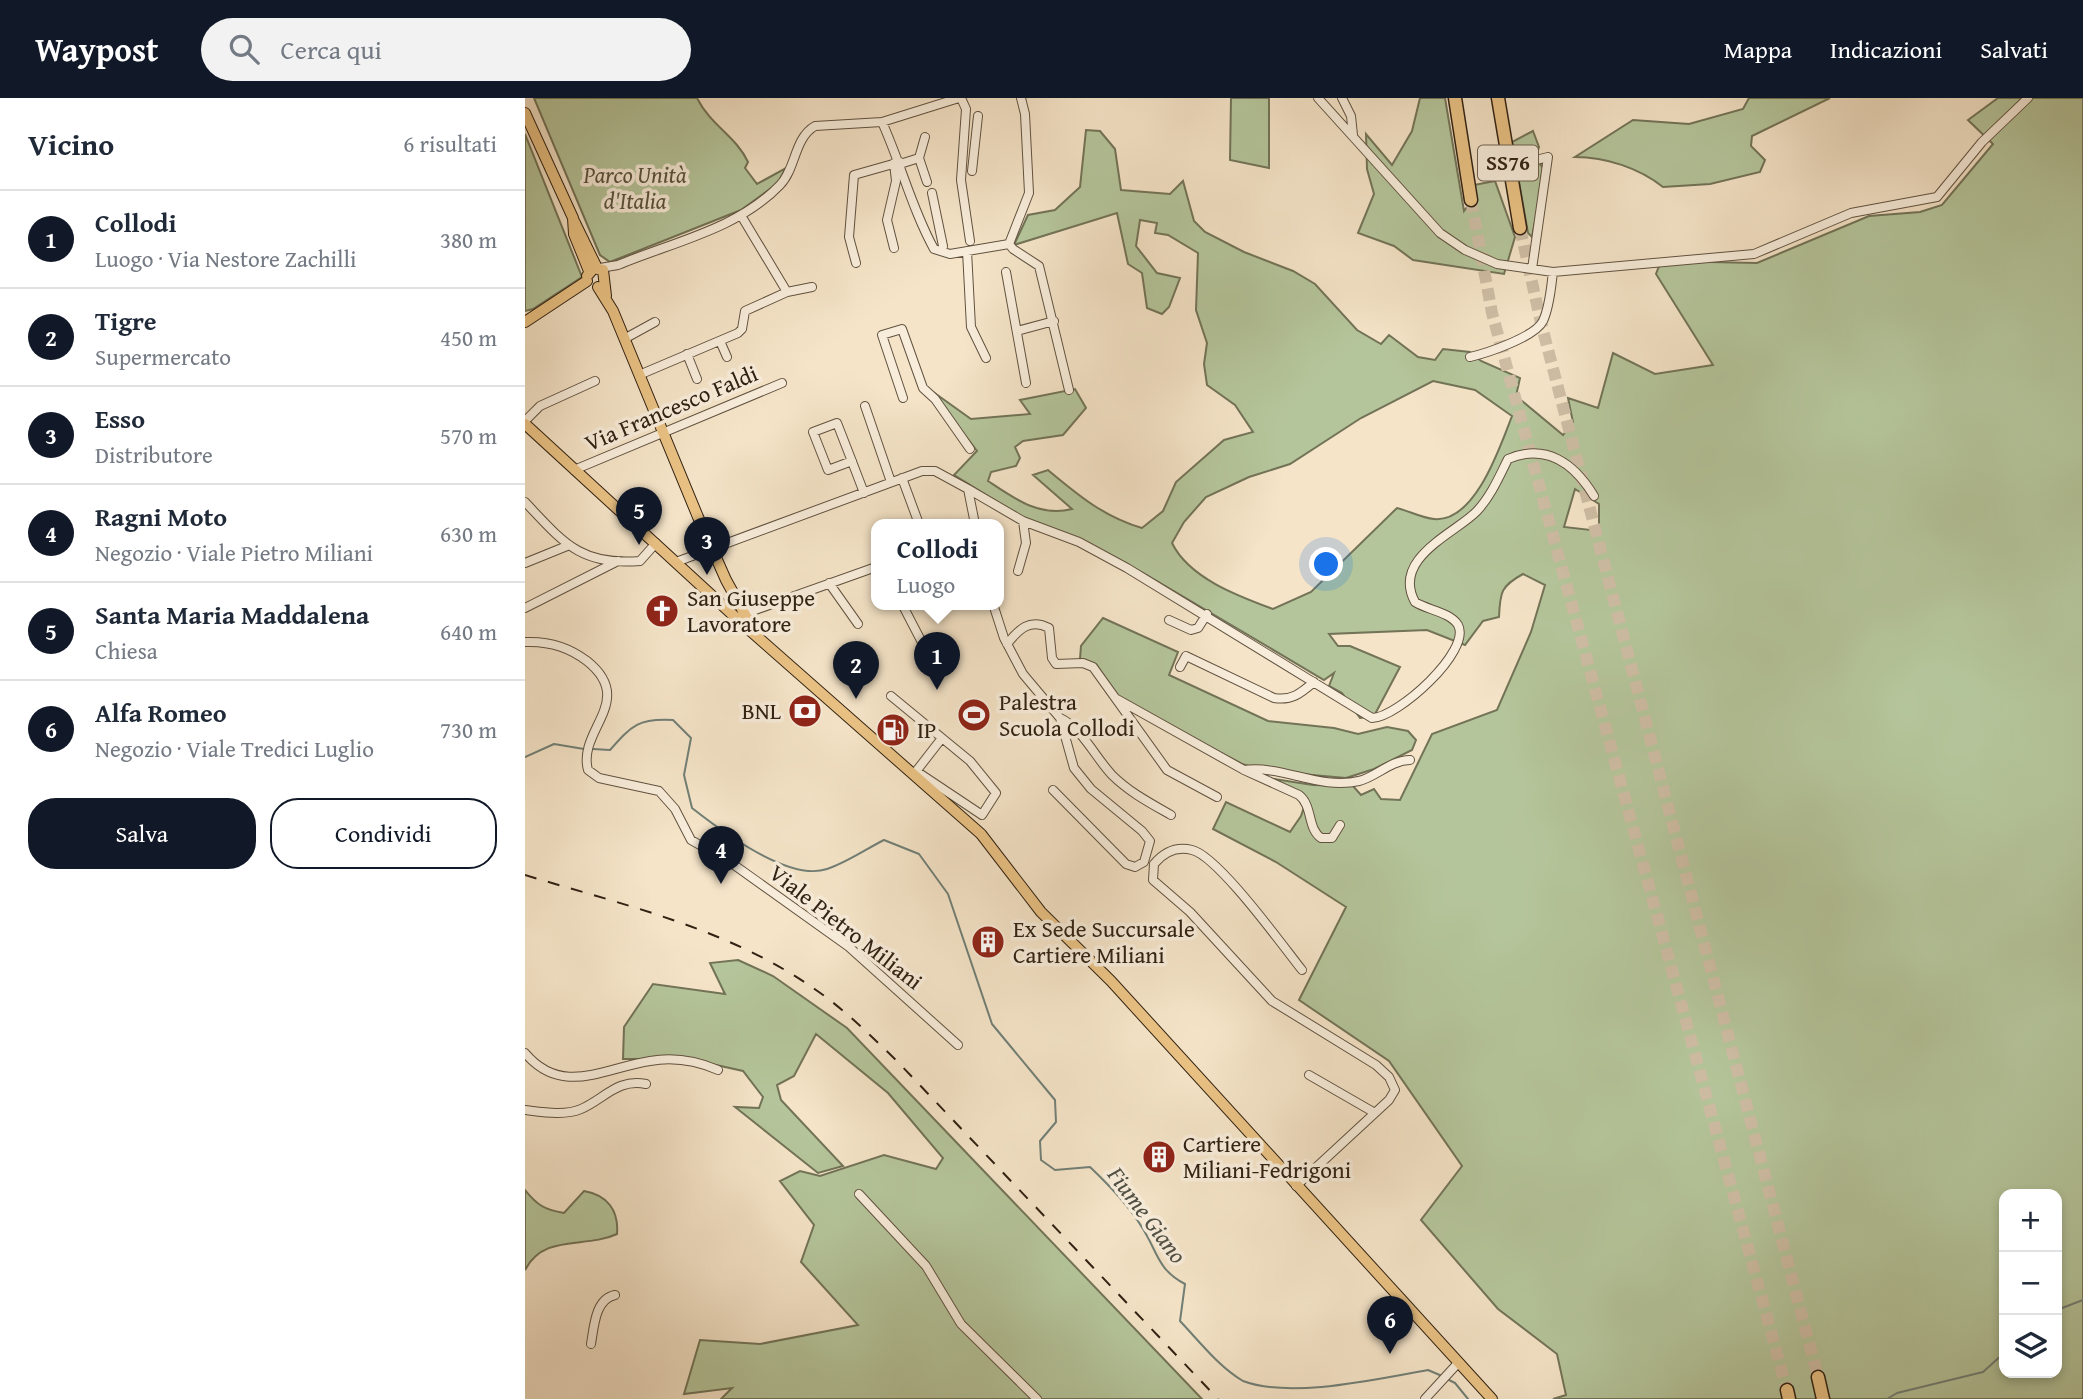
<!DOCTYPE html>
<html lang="it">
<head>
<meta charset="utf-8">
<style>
	:root { --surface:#fff; --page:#f2f2f3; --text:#1f2937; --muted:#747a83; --line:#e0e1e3; --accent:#111827 }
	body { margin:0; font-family:"Gentium Book Plus",serif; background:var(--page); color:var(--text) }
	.controls { position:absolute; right:21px; bottom:21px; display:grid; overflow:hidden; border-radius:14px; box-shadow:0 4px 10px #0003 }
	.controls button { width:63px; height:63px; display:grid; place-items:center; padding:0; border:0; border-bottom:2px solid var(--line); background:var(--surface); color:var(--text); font:35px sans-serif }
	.you { position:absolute; left:802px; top:467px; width:24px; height:24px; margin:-18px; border:5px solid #fff; border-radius:50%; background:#1a73e8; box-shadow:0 0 0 10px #1a73e833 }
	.badge { display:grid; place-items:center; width:46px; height:46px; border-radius:50%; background:var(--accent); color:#fff; font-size:23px; font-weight:700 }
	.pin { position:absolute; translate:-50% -58px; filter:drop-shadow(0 2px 4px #0008) }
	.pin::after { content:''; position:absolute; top:37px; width:24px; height:21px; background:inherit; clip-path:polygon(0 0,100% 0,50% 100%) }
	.popup { position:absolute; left:346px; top:421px; width:133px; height:91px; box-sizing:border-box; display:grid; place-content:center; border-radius:14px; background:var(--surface); filter:drop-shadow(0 2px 5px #0005); font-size:23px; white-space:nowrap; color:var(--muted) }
	.popup b { font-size:26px; color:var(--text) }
	.popup::after { content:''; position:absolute; left:50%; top:100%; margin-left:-14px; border:14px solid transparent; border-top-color:var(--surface) }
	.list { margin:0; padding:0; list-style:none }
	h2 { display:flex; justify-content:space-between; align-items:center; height:91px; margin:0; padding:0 28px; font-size:30px }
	h2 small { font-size:23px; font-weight:400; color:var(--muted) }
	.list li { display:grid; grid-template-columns:46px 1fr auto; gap:21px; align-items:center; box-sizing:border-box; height:98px; padding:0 28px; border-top:2px solid var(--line) }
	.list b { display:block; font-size:26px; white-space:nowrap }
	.list p { margin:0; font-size:23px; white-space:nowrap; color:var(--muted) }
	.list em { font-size:23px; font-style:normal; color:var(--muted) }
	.actions { display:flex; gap:14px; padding:21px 28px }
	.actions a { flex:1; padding:16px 0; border:2px solid var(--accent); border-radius:28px; text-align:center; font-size:24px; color:var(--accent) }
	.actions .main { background:var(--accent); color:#fff }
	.icon { flex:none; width:38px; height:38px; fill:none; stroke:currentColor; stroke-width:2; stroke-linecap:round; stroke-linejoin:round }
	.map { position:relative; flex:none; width:1558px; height:1301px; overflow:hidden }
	header { display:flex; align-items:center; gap:42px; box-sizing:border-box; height:98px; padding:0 35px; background:var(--accent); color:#fff }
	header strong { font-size:33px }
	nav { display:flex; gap:38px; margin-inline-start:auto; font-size:24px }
	.search { width:490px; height:63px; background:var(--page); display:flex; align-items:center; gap:18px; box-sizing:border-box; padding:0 24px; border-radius:38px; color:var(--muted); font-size:26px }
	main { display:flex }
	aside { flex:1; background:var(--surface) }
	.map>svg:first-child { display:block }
	.green { fill:#b5c59b; stroke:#727357; stroke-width:2; fill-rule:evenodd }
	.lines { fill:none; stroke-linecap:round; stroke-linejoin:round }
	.stream { stroke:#717f76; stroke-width:2 }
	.highway-tunnel { stroke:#cebda4; stroke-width:12; stroke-dasharray:12 6; stroke-linecap:butt }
	.minor-casing { stroke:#615240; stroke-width:10 }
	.major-casing { stroke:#302113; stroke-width:12 }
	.highway-casing { stroke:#302113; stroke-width:15 }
	.minor { stroke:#f8eddb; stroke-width:8 }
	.major { stroke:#eac284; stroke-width:10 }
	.highway { stroke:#eac284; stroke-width:12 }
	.rail { stroke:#302113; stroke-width:2; stroke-dasharray:12 12; stroke-linecap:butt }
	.labels { text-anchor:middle; stroke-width:7; stroke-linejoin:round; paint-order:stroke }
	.shield { fill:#f8eddb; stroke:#6c5e4f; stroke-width:2 }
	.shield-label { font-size:21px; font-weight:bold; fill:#302113 }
	.park-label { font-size:23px; font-style:italic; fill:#58523c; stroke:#f8eddb }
	.street-label { font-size:23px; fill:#302113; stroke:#f8eddb }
	.poi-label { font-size:23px; fill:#302113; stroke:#f8eddb; text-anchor:start }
	.water-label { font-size:24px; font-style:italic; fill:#505045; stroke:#f8eddb }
</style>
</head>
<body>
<header>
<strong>Waypost</strong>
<div class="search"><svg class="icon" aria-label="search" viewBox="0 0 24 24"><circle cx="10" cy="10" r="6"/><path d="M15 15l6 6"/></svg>Cerca qui</div>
<nav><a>Mappa</a><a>Indicazioni</a><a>Salvati</a></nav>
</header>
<main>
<aside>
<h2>Vicino<small>6 risultati</small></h2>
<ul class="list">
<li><span class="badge">1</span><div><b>Collodi</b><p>Luogo · Via Nestore Zachilli</p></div><em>380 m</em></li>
<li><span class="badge">2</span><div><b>Tigre</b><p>Supermercato</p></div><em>450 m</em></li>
<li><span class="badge">3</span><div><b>Esso</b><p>Distributore</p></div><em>570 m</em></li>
<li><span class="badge">4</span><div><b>Ragni Moto</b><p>Negozio · Viale Pietro Miliani</p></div><em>630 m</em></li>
<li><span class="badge">5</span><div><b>Santa Maria Maddalena</b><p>Chiesa</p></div><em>640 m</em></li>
<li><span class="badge">6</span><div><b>Alfa Romeo</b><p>Negozio · Viale Tredici Luglio</p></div><em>730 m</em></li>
</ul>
<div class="actions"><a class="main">Salva</a><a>Condividi</a></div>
</aside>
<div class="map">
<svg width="1558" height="1301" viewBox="0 0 1558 1301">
	<rect width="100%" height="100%" fill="#f5e4c8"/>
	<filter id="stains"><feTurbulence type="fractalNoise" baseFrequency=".00286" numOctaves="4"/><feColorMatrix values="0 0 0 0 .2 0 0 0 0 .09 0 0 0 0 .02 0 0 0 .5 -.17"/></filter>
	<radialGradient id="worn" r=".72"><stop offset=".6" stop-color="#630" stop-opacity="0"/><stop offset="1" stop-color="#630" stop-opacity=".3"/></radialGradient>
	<path class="green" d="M9 0H172C186 28 211 38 223 64L220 70 232 86 261 70 252 86 216 112 85 164 75 157Z
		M706 0H744V70L705 62Z
		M895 0H920L939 113 951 97 949 87 970 83 990 139 979 176 888 162 869 148 833 135 849 96 842 71 841 36 867 67 887 33Z
		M1224 0H1305L1227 38 1226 48 1240 62 1235 74 1185 86 1138 89C1114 70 1081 59 1050 59L1108 22 1164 26 1218 11Z
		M1473 0H1558V1301H1028L1041 1297 1032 1256 973 1211 896 1122 937 1068 864 963 774 902 821 809 751 764 688 731 701 704 765 734 776 718 782 700 749 681 788 687 828 688 836 697 849 691 856 701 875 702 907 636 972 612 1006 534 1020 487 998 476C976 488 975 494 974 519L958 523 940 547 902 532 804 536 813 548H825L875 569 849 618 835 620 817 595 804 588 809 575 799 582 620 476 554 441 502 422 429 377 452 353 404 291 446 321 505 316 495 302 550 291 561 310 538 337 498 343 490 349 495 360 491 368 466 374 463 383C490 401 514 419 547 411L508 377 523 372C553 397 579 419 617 430L638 413 651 384 699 342 728 334 710 307 682 287 679 266 682 245 671 212 673 155 643 137 630 135 632 125 615 122 611 148 632 175 655 180 644 209 637 216 622 210 617 175 603 166 592 115 489 147 503 117 530 112 555 89 561 32 575 33 590 51 596 92 645 96 658 83 669 123 680 134 719 154 768 173 790 186 832 232 856 246 864 237 893 259 910 262 918 251 945 254 956 263 995 280 991 298 1038 337 1048 324 1043 300 1073 310 1088 255 1130 276 1188 267 1131 176 1136 163 1232 165 1344 118 1395 114 1417 107 1468 46 1443 22ZM908 283 950 292 987 318C975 349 950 425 909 421 897 420 884 413 872 410L786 494 748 511C713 498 664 480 647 445L659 424 681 399 724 379 765 366 836 320ZM1050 391 1074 406V433L1039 429ZM1479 1096H1532V1275H1479Z
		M1008 33 1014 49 1010 61 1000 57 997 64 1004 68 1014 65 1020 72 1007 139 1003 135 987 44Z
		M0 36 57 179 8 211 0 213Z
		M578 520 653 554 644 577 743 623 809 630 833 636 862 629 883 633 891 642 887 652 849 671 821 680 741 673 717 666 596 603 571 566 555 561 556 548Z
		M213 862 248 878 322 930 677 1301H196L207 1290 159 1296 175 1242 235 1246 333 1227 276 1164 289 1127 255 1083 275 1073 295 1078 359 1057 411 1071 418 1060 363 995 291 936 269 978 252 987 256 1002 318 1068 293 1075 210 1009 234 1010 238 999 218 973 164 961H98L99 929 128 886 200 896 185 865Z
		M0 1092C12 1107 20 1112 39 1115L59 1093C82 1097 94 1112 92 1136 60 1151 19 1135 0 1172Z"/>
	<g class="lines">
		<path class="stream" d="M68 651 85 652C107 627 114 620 148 622L166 640 159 677 167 710C195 732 264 784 302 771 321 765 341 751 359 742L394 756 423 796 467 926 530 1002 531 1024 515 1043 516 1062 530 1072 565 1069C584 1087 605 1109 618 1131 633 1155 633 1172 660 1186L655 1223C674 1243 694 1269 718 1283 765 1301 852 1281 903 1272L917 1278
			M0 659 29 646 59 651
			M1532 1212 1558 1202
			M922 1281 930 1285 943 1301
			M1362 1301 1372 1295 1458 1274 1479 1255"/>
		<path class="highway-tunnel" d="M946 102 967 215 1262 1292
			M995 130 1016 225 1293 1279"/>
		<defs>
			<path id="minor" d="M436 0 441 11 436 82 445 143
				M793 0 915 135 940 152 972 166 1028 174 1229 156 1326 115 1412 99 1457 44 1503 0
				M817 0 826 18 828 37
				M357 24C376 66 387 111 409 151L425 156 484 146
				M394 60 400 39
				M1003 64 1023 59 1007 171
				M375 66 394 60 402 84
				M447 73 453 18
				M407 95 418 148
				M217 119 262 194
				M484 146 488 151 514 168 544 292
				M484 146 504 95 500 16 496 0
				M369 150 362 122 371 83 369 65
				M442 153 446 229 461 260
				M331 165 324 139 329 77 375 64
				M75 170 93 167C148 144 213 131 255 87 271 71 269 40 290 28L357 24 434 0
				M481 174 501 285
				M492 233 529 223
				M99 241 130 224
				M195 243 202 259
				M162 256 172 281
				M945 259C962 255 1010 239 1018 223 1025 208 1026 189 1028 174
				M114 277 213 235 217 231 220 213 262 194 287 189
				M378 300 357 237 377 231 398 290 410 301 445 351
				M340 308 366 384
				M0 323 15 308 70 283
				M327 363 303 372 288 334 312 325C321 348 330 371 339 395
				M49 372 257 285
				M377 380 394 426
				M443 391 498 423 554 444 602 470 847 620C872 620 947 553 933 527 925 514 902 512 890 504 866 460 931 435 952 413 966 398 974 379 983 361 1021 345 1049 365 1069 398
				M0 404C38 444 55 468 115 463L131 445
				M151 464 397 373H410L443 391 450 426
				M0 465 42 448
				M493 473 501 445 498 423
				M304 485 333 526
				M377 506 403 556
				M468 506 479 540 498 576 535 620 549 670 566 691 617 733 625 743 619 764 610 769 601 766 528 692
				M0 510 93 463
				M219 516 351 469
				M644 522 666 532 673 530 682 516
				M0 544C22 543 44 549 62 563 112 603 52 632 63 672L74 680 134 693 150 711 166 742 205 764 324 849 433 947
				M482 546C494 531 505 520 524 530L527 560 531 566 558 565 568 569 642 672 692 699
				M655 569 661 558 749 600C767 603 776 595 789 584
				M366 598 417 640 389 676
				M592 601 719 672 774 697C788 708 782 730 796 740H807L815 727
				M535 620C557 630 570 659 587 677 604 694 625 705 646 717
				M719 672C758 667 794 692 834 683 851 679 866 662 885 662
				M391 673 457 717 471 695 445 663 417 640
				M629 766 628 782 665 814 747 903 851 967 864 979 870 992 864 1002 771 1088
				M629 766C639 754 651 748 667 752 693 758 757 847 777 872
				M0 955C37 999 79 970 125 963 148 959 172 963 193 972
				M784 977 850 1015
				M0 1012C17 1014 40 1018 56 1011 79 1001 93 980 121 986
				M334 1096 401 1168 436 1226 512 1301
				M66 1246C69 1229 70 1201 90 1197
				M900 1301 933 1265"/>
			<path id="major" d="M0 15 48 120 49 136 64 173
				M49 123 72 170
				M62 178 69 170 78 172 81 198
				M73 189 88 213 173 419 201 482 228 531
				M0 224 62 183
				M0 326 220 528 456 736 516 814 586 883 967 1301"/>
			<path id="highway" d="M930 0 946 102
				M973 0 995 130
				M1293 1279 1298 1301
				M1262 1292 1264 1301"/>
		</defs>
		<use href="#minor" class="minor-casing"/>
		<use href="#major" class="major-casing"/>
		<use href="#highway" class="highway-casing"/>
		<use href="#minor" class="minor"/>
		<use href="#major" class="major"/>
		<use href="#highway" class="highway"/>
		<path class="rail" d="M0 777C99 807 205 831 291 892 320 912 345 937 371 962L693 1301"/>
	</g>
	<defs>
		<symbol id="church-disc" viewBox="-11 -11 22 22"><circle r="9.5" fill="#8f2418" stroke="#f8eddb"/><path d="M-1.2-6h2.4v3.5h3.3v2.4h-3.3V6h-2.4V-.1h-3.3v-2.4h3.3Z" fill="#fff"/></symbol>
		<symbol id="bank-disc" viewBox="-11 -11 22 22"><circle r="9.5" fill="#8f2418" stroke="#f8eddb"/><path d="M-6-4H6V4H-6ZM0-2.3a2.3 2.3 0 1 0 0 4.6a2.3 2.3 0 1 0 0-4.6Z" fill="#fff"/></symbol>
		<symbol id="stadium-disc" viewBox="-11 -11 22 22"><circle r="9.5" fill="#8f2418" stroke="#f8eddb"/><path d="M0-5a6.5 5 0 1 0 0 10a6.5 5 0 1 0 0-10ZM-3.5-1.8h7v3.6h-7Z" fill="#fff"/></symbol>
		<symbol id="fuel-disc" viewBox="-11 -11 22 22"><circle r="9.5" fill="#8f2418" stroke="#f8eddb"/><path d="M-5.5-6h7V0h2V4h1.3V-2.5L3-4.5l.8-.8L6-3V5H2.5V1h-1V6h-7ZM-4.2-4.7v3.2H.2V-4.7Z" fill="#fff"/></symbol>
		<symbol id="building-disc" viewBox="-11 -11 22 22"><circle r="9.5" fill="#8f2418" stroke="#f8eddb"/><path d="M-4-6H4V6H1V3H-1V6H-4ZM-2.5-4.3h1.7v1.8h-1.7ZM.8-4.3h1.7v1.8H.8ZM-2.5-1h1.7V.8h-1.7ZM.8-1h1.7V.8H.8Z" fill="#fff"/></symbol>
	</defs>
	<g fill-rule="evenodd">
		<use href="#church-disc" x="118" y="494" width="38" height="38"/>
		<use href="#bank-disc" x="261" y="594" width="38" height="38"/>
		<use href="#stadium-disc" x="430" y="598" width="38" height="38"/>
		<use href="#fuel-disc" x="349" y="613" width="38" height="38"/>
		<use href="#building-disc" x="444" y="825" width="38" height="38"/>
		<use href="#building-disc" x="615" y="1040" width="38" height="38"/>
	</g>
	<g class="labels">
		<rect class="shield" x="953" y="47.5" width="60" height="35" rx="5"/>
		<g class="shield-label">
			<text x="983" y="72">SS76</text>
		</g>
		<g class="park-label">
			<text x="110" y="85">Parco Unità<tspan x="110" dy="26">d'Italia</tspan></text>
		</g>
		<g class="street-label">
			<text transform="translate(146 310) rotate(-23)" y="8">Via Francesco Faldi</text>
			<text transform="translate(321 829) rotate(38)" y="8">Viale Pietro Miliani</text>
		</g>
		<g class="poi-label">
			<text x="162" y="508">San Giuseppe<tspan x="162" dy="26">Lavoratore</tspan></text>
			<text x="474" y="612">Palestra<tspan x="474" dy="26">Scuola Collodi</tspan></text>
			<text x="256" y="621" text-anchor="end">BNL</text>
			<text x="392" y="640">IP</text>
			<text x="488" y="839">Ex Sede Succursale<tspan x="488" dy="26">Cartiere Miliani</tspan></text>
			<text x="658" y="1054">Cartiere<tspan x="658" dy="26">Miliani-Fedrigoni</tspan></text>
		</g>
		<g class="water-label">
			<text transform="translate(622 1117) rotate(53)" y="8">Fiume Giano</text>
		</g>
	</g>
	<rect width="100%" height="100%" filter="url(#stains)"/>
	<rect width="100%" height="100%" fill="url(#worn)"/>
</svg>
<div class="controls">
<button>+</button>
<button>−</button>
<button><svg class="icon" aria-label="layers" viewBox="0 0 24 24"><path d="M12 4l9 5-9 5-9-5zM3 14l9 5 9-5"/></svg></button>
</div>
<div class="you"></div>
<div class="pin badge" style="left:412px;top:592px">1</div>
<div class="popup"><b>Collodi</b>Luogo</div>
<div class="pin badge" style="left:331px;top:601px">2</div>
<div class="pin badge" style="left:182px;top:477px">3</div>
<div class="pin badge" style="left:196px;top:786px">4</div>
<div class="pin badge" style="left:114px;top:447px">5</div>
<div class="pin badge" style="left:865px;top:1256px">6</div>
</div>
</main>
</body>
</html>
